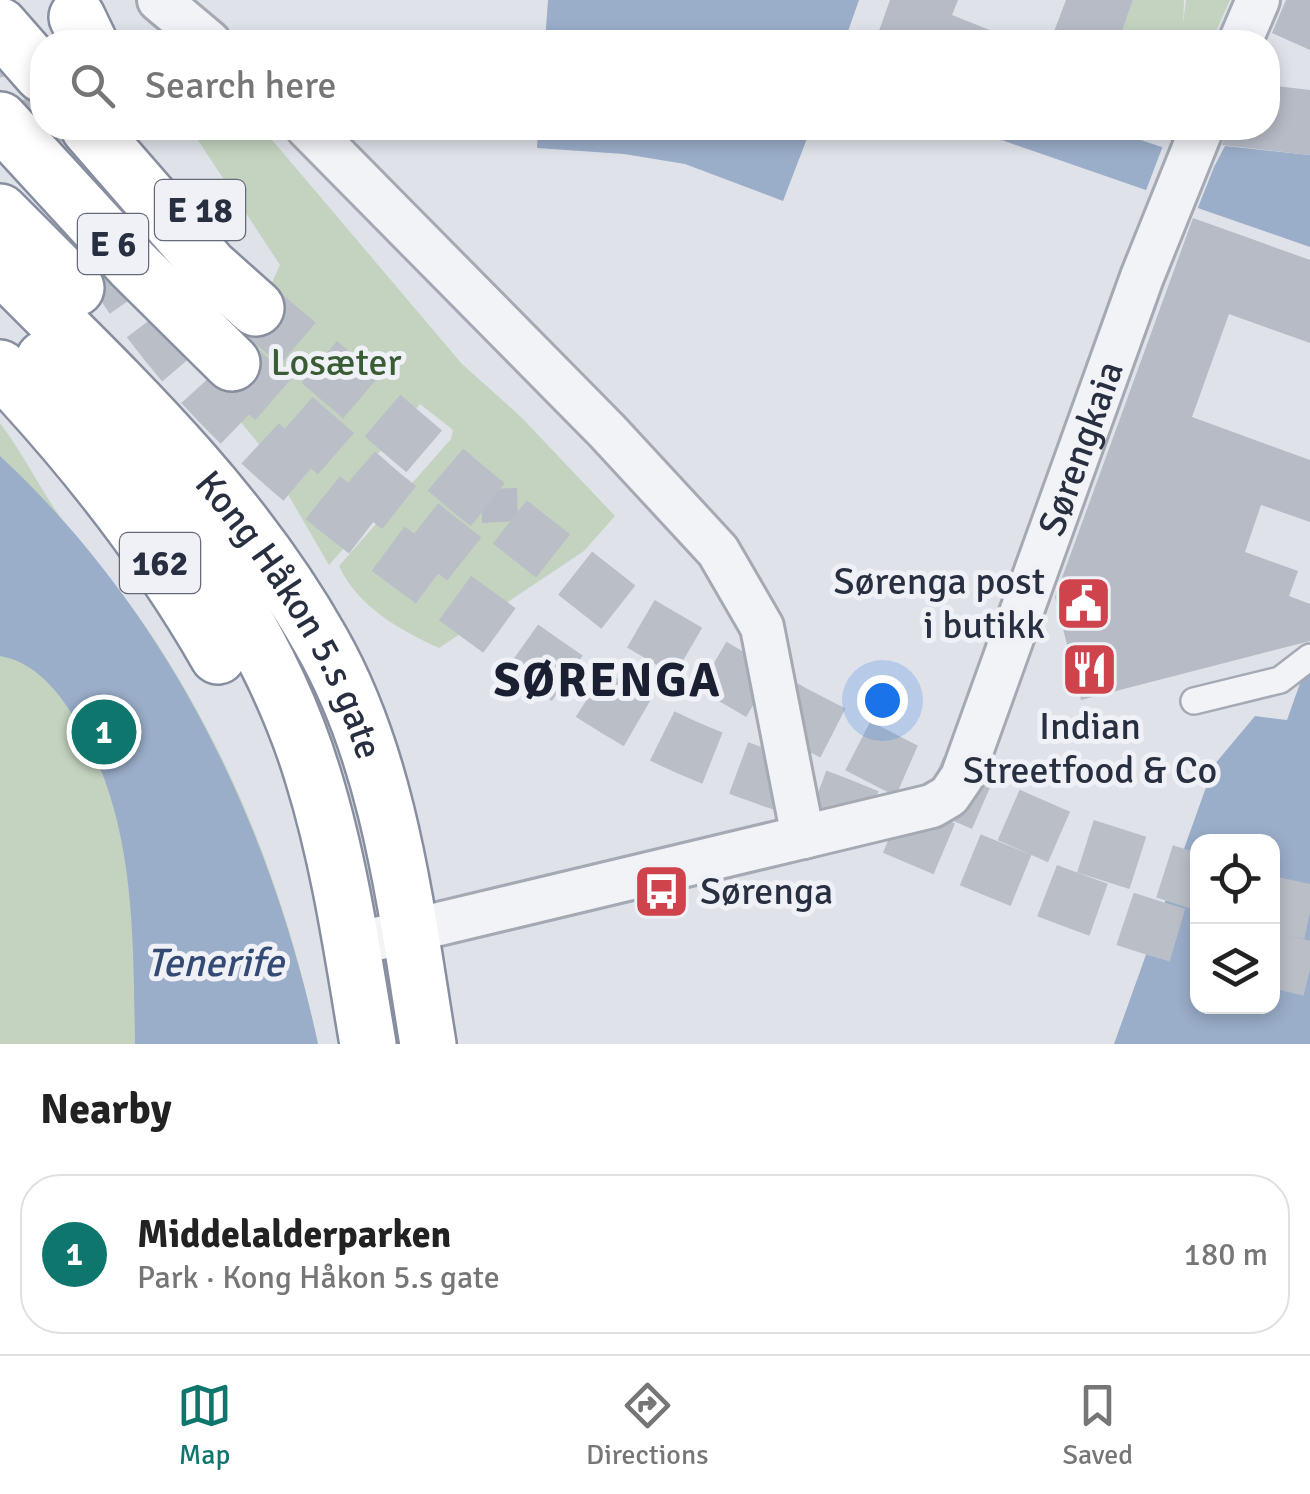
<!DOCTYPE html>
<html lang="en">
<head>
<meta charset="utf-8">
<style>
	:root { --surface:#fff; --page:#f2f2f2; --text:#222; --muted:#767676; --line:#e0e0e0; --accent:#0f766e }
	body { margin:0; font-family:Signika,sans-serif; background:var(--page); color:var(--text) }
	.controls { position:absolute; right:30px; bottom:30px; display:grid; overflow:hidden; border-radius:20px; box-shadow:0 5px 15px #0003 }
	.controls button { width:90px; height:90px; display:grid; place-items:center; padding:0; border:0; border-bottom:2px solid var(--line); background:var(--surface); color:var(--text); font:50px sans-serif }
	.you { position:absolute; left:882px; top:700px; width:35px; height:35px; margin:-25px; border:8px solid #fff; border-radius:50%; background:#1a73e8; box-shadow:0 0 0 15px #1a73e833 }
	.badge { display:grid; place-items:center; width:65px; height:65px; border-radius:50%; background:var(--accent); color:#fff; font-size:32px; font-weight:700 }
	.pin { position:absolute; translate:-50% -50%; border:5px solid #fff; box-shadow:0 2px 10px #0006 }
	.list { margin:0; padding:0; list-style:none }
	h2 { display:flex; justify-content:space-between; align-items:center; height:130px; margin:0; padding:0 40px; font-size:42px }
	h2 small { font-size:32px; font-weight:400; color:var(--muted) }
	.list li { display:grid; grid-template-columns:65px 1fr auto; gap:30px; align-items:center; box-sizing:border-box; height:160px; margin:0 20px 20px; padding:0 20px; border:2px solid var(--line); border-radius:40px }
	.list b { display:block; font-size:38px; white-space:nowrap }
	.list p { margin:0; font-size:32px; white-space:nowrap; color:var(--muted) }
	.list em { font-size:32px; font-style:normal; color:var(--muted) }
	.icon { flex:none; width:55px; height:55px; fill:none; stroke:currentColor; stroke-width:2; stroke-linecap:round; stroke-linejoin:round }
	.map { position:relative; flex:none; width:1310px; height:1044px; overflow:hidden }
	.search { position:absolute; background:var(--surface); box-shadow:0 5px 15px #0003; left:30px; right:30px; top:30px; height:110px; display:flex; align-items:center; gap:25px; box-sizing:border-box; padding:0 35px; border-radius:40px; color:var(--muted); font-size:38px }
	.sheet { height:310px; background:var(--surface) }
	nav { display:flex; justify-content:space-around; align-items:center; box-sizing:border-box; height:140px; border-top:2px solid var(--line); background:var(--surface); font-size:28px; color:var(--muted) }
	nav a { display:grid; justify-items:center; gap:5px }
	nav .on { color:var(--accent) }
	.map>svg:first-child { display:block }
	.green { fill:#c4d3c0 }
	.water { fill:#9aadc9; fill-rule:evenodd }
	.pier { fill:#dfe2e9 }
	.building { fill:#b6bbc6 }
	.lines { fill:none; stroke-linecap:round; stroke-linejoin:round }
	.trunk-tunnel { stroke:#babec7; stroke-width:55; stroke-dasharray:55 28; stroke-linecap:butt }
	.pedestrian-casing { stroke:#a4a9b3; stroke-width:30 }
	.tertiary-casing { stroke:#a4a9b3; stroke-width:48 }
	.trunk-casing { stroke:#878e9f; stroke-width:60 }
	.pedestrian { stroke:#f2f3f7; stroke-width:25 }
	.tertiary { stroke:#f2f3f7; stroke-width:42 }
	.trunk { stroke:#fff; stroke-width:55 }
	.labels { text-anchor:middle; stroke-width:10; stroke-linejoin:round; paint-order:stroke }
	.shield { fill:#eff1f6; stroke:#646977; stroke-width:2.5 }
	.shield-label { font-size:35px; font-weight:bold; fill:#282f40 }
	.park-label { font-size:38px; fill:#395c35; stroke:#eff1f6 }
	.street-label { font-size:38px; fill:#282f40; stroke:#eff1f6 }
	.poi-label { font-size:38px; fill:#282f40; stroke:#eff1f6; text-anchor:end }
	.water-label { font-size:40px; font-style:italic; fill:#324a74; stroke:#eff1f6 }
	.district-label { font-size:48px; font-weight:bold; letter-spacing:2.5px; fill:#1a2031; stroke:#eff1f6 }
</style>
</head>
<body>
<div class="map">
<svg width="1310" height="1044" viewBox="0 0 1310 1044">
	<rect width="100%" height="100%" fill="#dfe2e9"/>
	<path class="green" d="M1133 0H1184L1183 23 1186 0H1230L1211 42H1118Z
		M190 128H262L462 364 521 417 615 516 584 551 439 648C400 630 358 607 339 566L451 439 453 430 420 404 373 460 401 483 329 565 258 443 220 397 280 265Z
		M0 423C22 452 37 483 57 512 82 550 115 583 141 620 230 748 286 892 318 1044H0Z"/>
	<path class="water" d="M548 0H859L847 34 870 42H545Z
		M538 128H811L783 201 685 164 624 154 537 148Z
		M967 128H1105L1215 165 1225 146 1310 155V247Z
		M0 456C168 612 270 822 318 1044H135C133 930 136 809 70 711 54 686 31 661 0 656Z
		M1310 668V1044H1114L1214 765 1255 716 1287 720 1304 672ZM1198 842H1272V1006H1198Z"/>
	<path class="pier" d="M1164 143 1218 157 1197 210 1145 193Z"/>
	<path class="building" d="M890 0H958L952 15 1020 42H875Z
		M1066 0H1133L1118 42H1050Z
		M1286 0H1310V50L1272 33Z
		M1268 85 1310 90V155L1222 145 1227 128H1268Z
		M1193 218 1310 260V343L1229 314 1192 417 1310 460V522L1261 505 1245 552 1298 571 1289 596 1310 604V641L1081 700 1055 597Z
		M517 488 518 521 482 523 481 489Z"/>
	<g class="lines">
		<path class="trunk-tunnel" d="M1 20 37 138 57 179
			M102 252C197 406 312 494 455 598 518 644 581 691 649 729 714 764 785 782 852 810 970 859 1074 907 1198 941
			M256 308 473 493 636 621 794 713 903 769 1066 840 1198 882
			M232 363 382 494 482 573
			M1272 904 1310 912
			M1272 960 1310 969"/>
		<defs>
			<path id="pedestrian" d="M1194 701 1280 680 1310 657"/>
			<g id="tertiary">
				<path d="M159 0 209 42"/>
				<path d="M1240 42 1258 0"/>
				<path d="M308 128 607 431 718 551 762 627 803 837"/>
				<path id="s1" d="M803 837 932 806 949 796 962 777 1142 277 1202 128"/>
				<path d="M351 945 807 836"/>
			</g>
			<g id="trunk">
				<path d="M77 17 89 42"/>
				<path d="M0 26 42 74"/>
				<path d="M0 120 133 265 232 363"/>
				<path d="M89 128 210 267 256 308"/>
				<path d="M0 212 76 288"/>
				<path id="s2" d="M0 265C117 382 239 495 321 641 390 761 406 910 428 1044"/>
				<path d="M44 359C155 477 266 619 313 776 340 863 353 955 368 1044"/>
				<path d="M0 368C83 456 158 551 218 656"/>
			</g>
		</defs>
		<use href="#pedestrian" class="pedestrian-casing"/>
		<use href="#tertiary" class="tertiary-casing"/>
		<use href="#trunk" class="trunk-casing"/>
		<use href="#pedestrian" class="pedestrian"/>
		<use href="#tertiary" class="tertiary"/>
		<use href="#trunk" class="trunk"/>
	</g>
	<defs>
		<symbol id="civic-square" viewBox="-11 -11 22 22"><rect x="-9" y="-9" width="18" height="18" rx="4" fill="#cf434d" stroke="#eff1f6"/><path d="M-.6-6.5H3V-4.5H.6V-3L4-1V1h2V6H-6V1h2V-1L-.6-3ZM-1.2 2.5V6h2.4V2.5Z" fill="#fff"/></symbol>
		<symbol id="restaurant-square" viewBox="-11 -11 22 22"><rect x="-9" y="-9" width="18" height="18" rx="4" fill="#cf434d" stroke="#eff1f6"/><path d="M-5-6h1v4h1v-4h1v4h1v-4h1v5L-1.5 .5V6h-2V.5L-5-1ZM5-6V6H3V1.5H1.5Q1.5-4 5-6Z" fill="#fff"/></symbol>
		<symbol id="bus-square" viewBox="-11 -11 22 22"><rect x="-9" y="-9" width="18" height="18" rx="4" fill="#cf434d" stroke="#eff1f6"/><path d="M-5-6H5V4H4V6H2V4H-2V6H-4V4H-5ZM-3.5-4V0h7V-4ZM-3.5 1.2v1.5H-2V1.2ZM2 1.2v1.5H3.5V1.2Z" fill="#fff"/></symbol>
	</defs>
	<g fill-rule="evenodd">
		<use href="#civic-square" x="1052" y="572" width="63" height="63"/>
		<use href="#restaurant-square" x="1058" y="638" width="63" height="63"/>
		<use href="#bus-square" x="630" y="860" width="63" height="63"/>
	</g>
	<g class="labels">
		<g class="shield">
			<rect x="155" y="180" width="90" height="60" rx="8"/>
			<rect x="78" y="214" width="70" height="60" rx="8"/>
			<rect x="120" y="533" width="80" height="60" rx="8"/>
		</g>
		<g class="shield-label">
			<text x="200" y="222">E 18</text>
			<text x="113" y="256">E 6</text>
			<text x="160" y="575">162</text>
		</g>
		<g class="park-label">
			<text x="336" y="375">Losæter</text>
		</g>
		<g class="street-label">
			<text dy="13" stroke="none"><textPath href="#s1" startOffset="525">Sørengkaia</textPath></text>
			<text dy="13" stroke="none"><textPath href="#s2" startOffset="458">Kong Håkon 5.s gate</textPath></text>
		</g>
		<g class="poi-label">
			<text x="1045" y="594">Sørenga post<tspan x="1045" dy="44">i butikk</tspan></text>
			<text x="1090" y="739" text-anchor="middle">Indian<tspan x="1090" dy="44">Streetfood &amp; Co</tspan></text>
			<text x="700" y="904" text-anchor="start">Sørenga</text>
		</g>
		<g class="water-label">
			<text x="215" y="976">Tenerife</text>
		</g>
		<g class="district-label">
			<text x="608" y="696">SØRENGA</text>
		</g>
	</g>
</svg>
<div class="controls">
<button><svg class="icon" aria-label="locate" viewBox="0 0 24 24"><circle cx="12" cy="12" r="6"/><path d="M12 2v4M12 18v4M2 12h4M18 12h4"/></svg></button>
<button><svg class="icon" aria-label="layers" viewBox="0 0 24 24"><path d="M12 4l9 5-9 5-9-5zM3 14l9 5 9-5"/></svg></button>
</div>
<div class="you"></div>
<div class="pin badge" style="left:104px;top:732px">1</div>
<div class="search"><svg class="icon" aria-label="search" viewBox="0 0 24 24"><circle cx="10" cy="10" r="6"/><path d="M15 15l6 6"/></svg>Search here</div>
</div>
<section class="sheet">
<h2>Nearby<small></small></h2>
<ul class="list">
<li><span class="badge">1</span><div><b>Middelalderparken</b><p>Park · Kong Håkon 5.s gate</p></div><em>180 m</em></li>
</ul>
</section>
<nav>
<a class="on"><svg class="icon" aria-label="map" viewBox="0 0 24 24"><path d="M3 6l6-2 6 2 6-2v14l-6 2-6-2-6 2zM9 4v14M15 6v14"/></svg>Map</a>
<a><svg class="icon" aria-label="directions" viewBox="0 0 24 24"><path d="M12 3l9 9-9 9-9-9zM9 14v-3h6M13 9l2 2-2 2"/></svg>Directions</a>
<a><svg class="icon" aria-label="saved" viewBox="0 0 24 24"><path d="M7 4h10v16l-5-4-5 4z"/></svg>Saved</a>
</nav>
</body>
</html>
